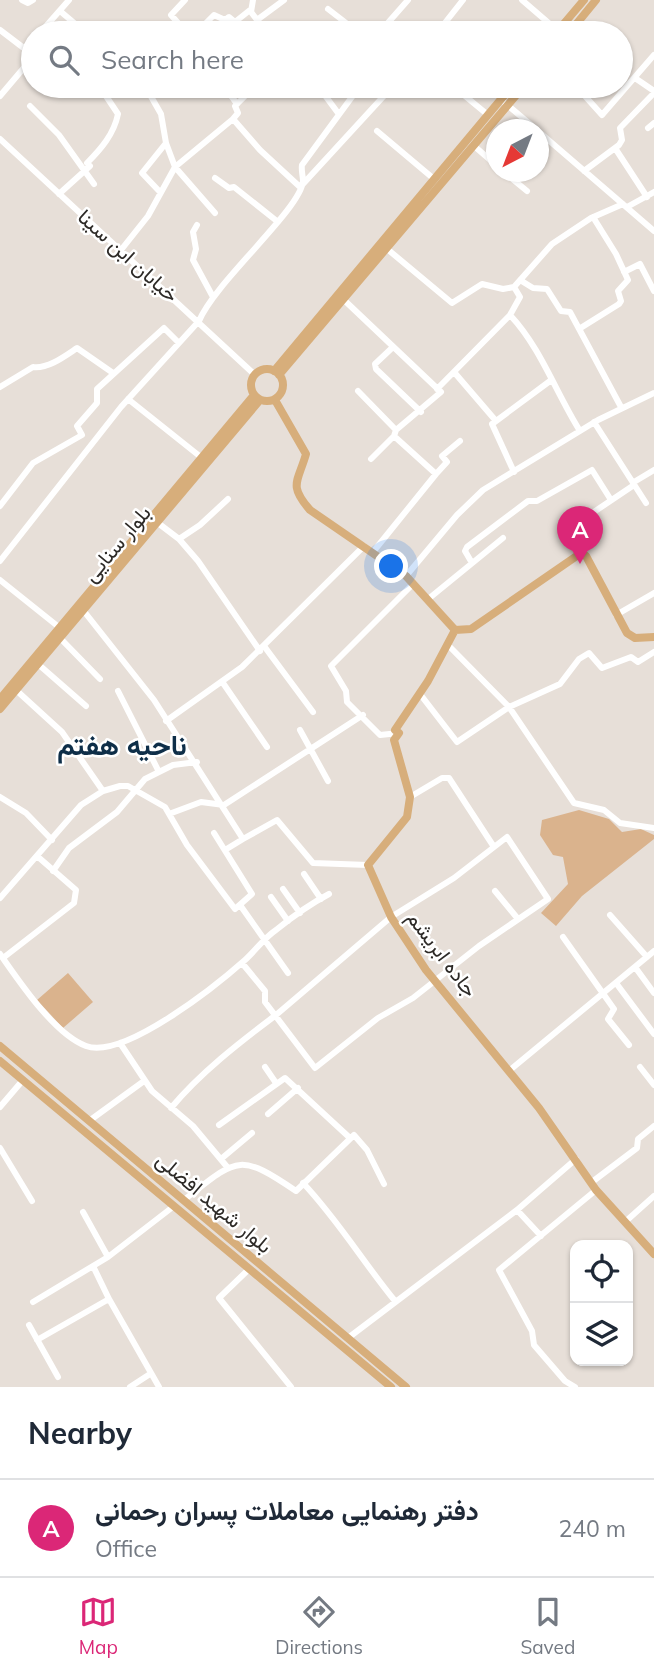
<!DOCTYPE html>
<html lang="en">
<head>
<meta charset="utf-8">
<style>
	:root { --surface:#fff; --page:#f2f2f3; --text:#1f2937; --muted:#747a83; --line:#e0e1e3; --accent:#db2777 }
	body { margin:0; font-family:Mulish,Vazirmatn,sans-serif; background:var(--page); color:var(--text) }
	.controls { position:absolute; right:21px; bottom:21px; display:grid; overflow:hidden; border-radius:14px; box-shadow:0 2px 5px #0004 }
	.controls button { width:63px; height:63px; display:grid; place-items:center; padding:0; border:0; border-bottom:2px solid var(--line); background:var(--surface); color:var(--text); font:35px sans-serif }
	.compass { position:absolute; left:486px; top:119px; width:63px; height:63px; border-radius:50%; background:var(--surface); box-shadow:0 2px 5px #0004; rotate:222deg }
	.you { position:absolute; left:392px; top:567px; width:24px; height:24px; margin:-18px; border:5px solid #fff; border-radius:50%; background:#1a73e8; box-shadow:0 0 0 10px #1a73e833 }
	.badge { display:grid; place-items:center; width:46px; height:46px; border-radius:50%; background:var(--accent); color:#fff; font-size:23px; font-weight:700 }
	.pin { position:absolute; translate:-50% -58px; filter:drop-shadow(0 2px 4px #0008) }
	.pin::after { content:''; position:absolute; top:37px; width:24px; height:21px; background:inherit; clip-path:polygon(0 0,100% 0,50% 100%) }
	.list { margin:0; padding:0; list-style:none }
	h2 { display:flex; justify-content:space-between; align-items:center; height:91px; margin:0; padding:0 28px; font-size:30px }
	h2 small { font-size:23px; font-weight:400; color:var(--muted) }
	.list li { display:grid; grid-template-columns:46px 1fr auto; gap:21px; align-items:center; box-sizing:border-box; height:98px; padding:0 28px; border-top:2px solid var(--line) }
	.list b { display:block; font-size:26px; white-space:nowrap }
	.list p { margin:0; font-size:23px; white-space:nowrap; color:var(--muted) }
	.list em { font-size:23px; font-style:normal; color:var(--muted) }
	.icon { flex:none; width:38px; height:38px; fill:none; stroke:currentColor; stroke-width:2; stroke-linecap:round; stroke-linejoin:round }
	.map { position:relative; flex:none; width:654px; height:1387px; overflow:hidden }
	.search { position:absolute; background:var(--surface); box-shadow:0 2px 5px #0004; left:21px; right:21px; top:21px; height:77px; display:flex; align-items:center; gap:18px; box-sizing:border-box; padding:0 24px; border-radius:38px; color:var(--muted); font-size:26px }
	.sheet { height:189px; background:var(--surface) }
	nav { display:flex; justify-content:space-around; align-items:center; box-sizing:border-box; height:98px; border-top:2px solid var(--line); background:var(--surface); font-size:19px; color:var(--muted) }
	nav a { display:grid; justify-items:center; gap:4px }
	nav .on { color:var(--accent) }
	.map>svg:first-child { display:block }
	.green { fill:#dab38d }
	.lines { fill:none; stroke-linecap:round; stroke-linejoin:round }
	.minor { stroke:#fff; stroke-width:6 }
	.major { stroke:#d7ae7b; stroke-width:8 }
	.labels { text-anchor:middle; stroke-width:5; stroke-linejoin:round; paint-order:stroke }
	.street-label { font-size:21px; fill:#2d2a27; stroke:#fff }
	.district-label { font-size:28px; font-weight:bold; fill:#0e2e48; stroke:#fff }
</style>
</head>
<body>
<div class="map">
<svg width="654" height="1387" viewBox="0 0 654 1387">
	<rect width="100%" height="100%" fill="#e7dfd8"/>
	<path class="green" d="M579 810 609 819 622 832 641 829 654 835V839L582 896 556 926 541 913 568 884 563 857 553 855 540 835 542 820Z
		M68 973 93 1002 63 1028 37 1000Z"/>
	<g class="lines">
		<path class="minor" d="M22 0 28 3 33 0
			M185 0 171 15 187 33
			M253 0 251 12 267 33
			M522 0 558 31
			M328 9 359 33
			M60 11 86 33
			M257 20 284 0
			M0 30 25 49
			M40 33 69 0
			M166 33 176 23
			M196 33 214 15 225 20 229 17 235 22 250 10
			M379 33 408 0
			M437 33 463 0
			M33 40 25 49 33 55
			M635 78 654 91
			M145 86 161 114 166 143 175 167 215 213
			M224 86 237 104
			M255 86 235 106 238 113 233 119 260 150 300 187
			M318 86 338 113
			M453 86 488 115
			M576 86 602 115 654 55
			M0 96 33 57
			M505 103 537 130
			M30 106 59 135 94 184
			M648 128 654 123
			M377 131 434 179
			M538 131 654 231
			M0 139 255 375
			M473 145 496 165
			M615 148 647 197
			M584 171 619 145 622 140 620 128 654 93
			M504 172 527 191
			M215 178 229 188 234 187 278 222
			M303 184 393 86
			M160 192 142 173 166 143
			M59 194 90 166 87 163C101 149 114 134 118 114L106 96 93 86
			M627 207 654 192
			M197 225 193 232 196 249 193 260 213 297
			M386 248 452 303 482 284 503 289 514 287 552 244 591 218 623 204
			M121 250 148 216 175 167 233 119
			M624 272 640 264 654 291
			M520 280 533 288 547 289 561 311 570 312 621 407
			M343 299 441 392 396 430 394 436 436 474 373 552
			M510 315C541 348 556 393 580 431
			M579 329 619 304 621 301 618 291 628 280 616 254 593 217
			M393 347 375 364 376 369 421 412
			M454 372 496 421
			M0 387 33 367C48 369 65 356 77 348L113 373
			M437 389 510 315 520 297 514 287
			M358 391 396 430
			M128 399 202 458
			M594 422 646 503
			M371 459 394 436
			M514 472 492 424 550 381
			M436 474 447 462 442 456 460 441
			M634 482 654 470
			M0 506 33 463 82 435 77 426 97 403V389L164 328 178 342
			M154 520 179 539 198 561 260 651
			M179 539 200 525 228 499
			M581 553 585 548 576 524 634 485
			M0 561 121 407 199 321C215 282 301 209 303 181 303 176 301 170 302 165L360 86
			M472 563 465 551 467 547 528 501H537L592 470 611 500
			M406 576 457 515 483 490 598 420 654 393
			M0 580 60 628
			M427 600 503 538
			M83 610 154 700 243 839 277 820 313 863 368 865
			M616 615 654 593
			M60 638 100 679
			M448 645 509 707 574 803 604 810 620 823 654 828
			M264 646 313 712
			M38 664 86 706
			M223 683 267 747
			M16 690 62 732 103 791
			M118 691 159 772
			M420 694 457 742 509 707 560 684 579 659 589 653 602 668 631 657 638 662 654 652
			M166 721 242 667 364 546
			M300 730 328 781
			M399 733 380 735 347 702 346 691 331 666 413 584
			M0 797 26 813 52 840
			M410 797 442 778H449L494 847
			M169 814 201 802 224 805 363 715
			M225 850 243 839
			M53 871 69 848 117 812 145 779 173 765 197 762
			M304 874 321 899
			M283 889 300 913
			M495 891 518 919
			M271 897 288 921
			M0 898 81 805 103 791 120 786H128L165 807 187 845 235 909 252 894 214 833
			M240 905 288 973
			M610 915 647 957
			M563 937 614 1009 608 1019 629 1045
			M0 954C19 981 54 1034 86 1046 124 1060 218 984 245 960 256 950 264 938 276 930 292 917 310 904 329 894
			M3 958 74 903 76 890 37 856
			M635 967 654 993
			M616 983 654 1034
			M120 1043 152 1091 193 1126 228 1168
			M265 1067 276 1083
			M640 1067 654 1085
			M510 1070 654 951
			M0 1107 23 1080
			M171 1108C200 1073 240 1042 276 1015L391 917 454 878 507 837 548 899 479 946 413 998 378 1018 315 1068 265 1002V991L242 963
			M268 1114 298 1088
			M89 1121 144 1081
			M219 1125 285 1078 350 1138
			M0 1148 32 1201
			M221 1159 252 1133
			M592 1182 637 1148 638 1139 654 1126
			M303 1183C338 1220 363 1262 395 1301
			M184 1200C237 1158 239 1152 296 1191L354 1135 367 1150 384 1184
			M517 1210 541 1236
			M83 1212 108 1257
			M625 1222 654 1196
			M93 1266 109 1299 159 1387
			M249 1269 219 1298 291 1387
			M33 1302 108 1257 174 1206
			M29 1325 58 1377
			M348 1338 517 1210 576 1159
			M37 1340 109 1299
			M130 1387 150 1374
			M575 1387 565 1381 534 1345 532 1331 499 1270 596 1190"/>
		<path class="major" d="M556 33 584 0
			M569 33 596 0
			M251 385a16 16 0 1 1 32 0a16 16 0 1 1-32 0Z
			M274 371 512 86
			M279 375 524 86
			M275 400 306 454C298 482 288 485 310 510L406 576 455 630
			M455 630 428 681 395 730 399 733 394 740 410 797 407 817 368 865 391 917 426 970 539 1108 596 1190 654 1254
			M455 630 471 629 581 553 586 556 627 633 635 638 654 637
			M0 699 254 395
			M0 709 260 400
			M0 1046 406 1387
			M0 1061 391 1387"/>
	</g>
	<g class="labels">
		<g class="street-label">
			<text transform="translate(128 256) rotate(42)" y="7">خیابان ابن سینا</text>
			<text transform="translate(117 544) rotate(-50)" y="7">بلوار سنایی</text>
			<text transform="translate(442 954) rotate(53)" y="7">جاده ابریشم</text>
			<text transform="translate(214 1203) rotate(40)" y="7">بلوار شهید افضلی</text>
		</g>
		<g class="district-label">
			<text x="122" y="755">ناحیه هفتم</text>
		</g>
	</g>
</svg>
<div class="controls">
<button><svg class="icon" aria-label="locate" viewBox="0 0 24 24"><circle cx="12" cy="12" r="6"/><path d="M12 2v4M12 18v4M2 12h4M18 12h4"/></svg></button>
<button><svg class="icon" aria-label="layers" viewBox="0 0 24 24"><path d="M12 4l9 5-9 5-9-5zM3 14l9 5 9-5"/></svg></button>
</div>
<svg class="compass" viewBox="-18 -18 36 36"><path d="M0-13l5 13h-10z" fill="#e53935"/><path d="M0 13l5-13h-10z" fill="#747a83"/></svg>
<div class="you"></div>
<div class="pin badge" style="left:580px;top:564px">A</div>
<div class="search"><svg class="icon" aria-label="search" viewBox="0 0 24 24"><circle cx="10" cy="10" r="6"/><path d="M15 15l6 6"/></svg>Search here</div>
</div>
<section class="sheet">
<h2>Nearby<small></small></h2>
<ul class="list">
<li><span class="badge">A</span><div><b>دفتر رهنمایی معاملات پسران رحمانی</b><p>Office</p></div><em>240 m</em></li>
</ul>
</section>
<nav>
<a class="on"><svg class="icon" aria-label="map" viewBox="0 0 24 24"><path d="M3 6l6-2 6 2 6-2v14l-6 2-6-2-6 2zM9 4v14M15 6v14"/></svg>Map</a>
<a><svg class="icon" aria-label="directions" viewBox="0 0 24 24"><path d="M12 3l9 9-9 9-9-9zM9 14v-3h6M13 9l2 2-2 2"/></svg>Directions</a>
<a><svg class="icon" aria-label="saved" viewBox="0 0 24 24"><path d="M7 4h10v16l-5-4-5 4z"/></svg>Saved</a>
</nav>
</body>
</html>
